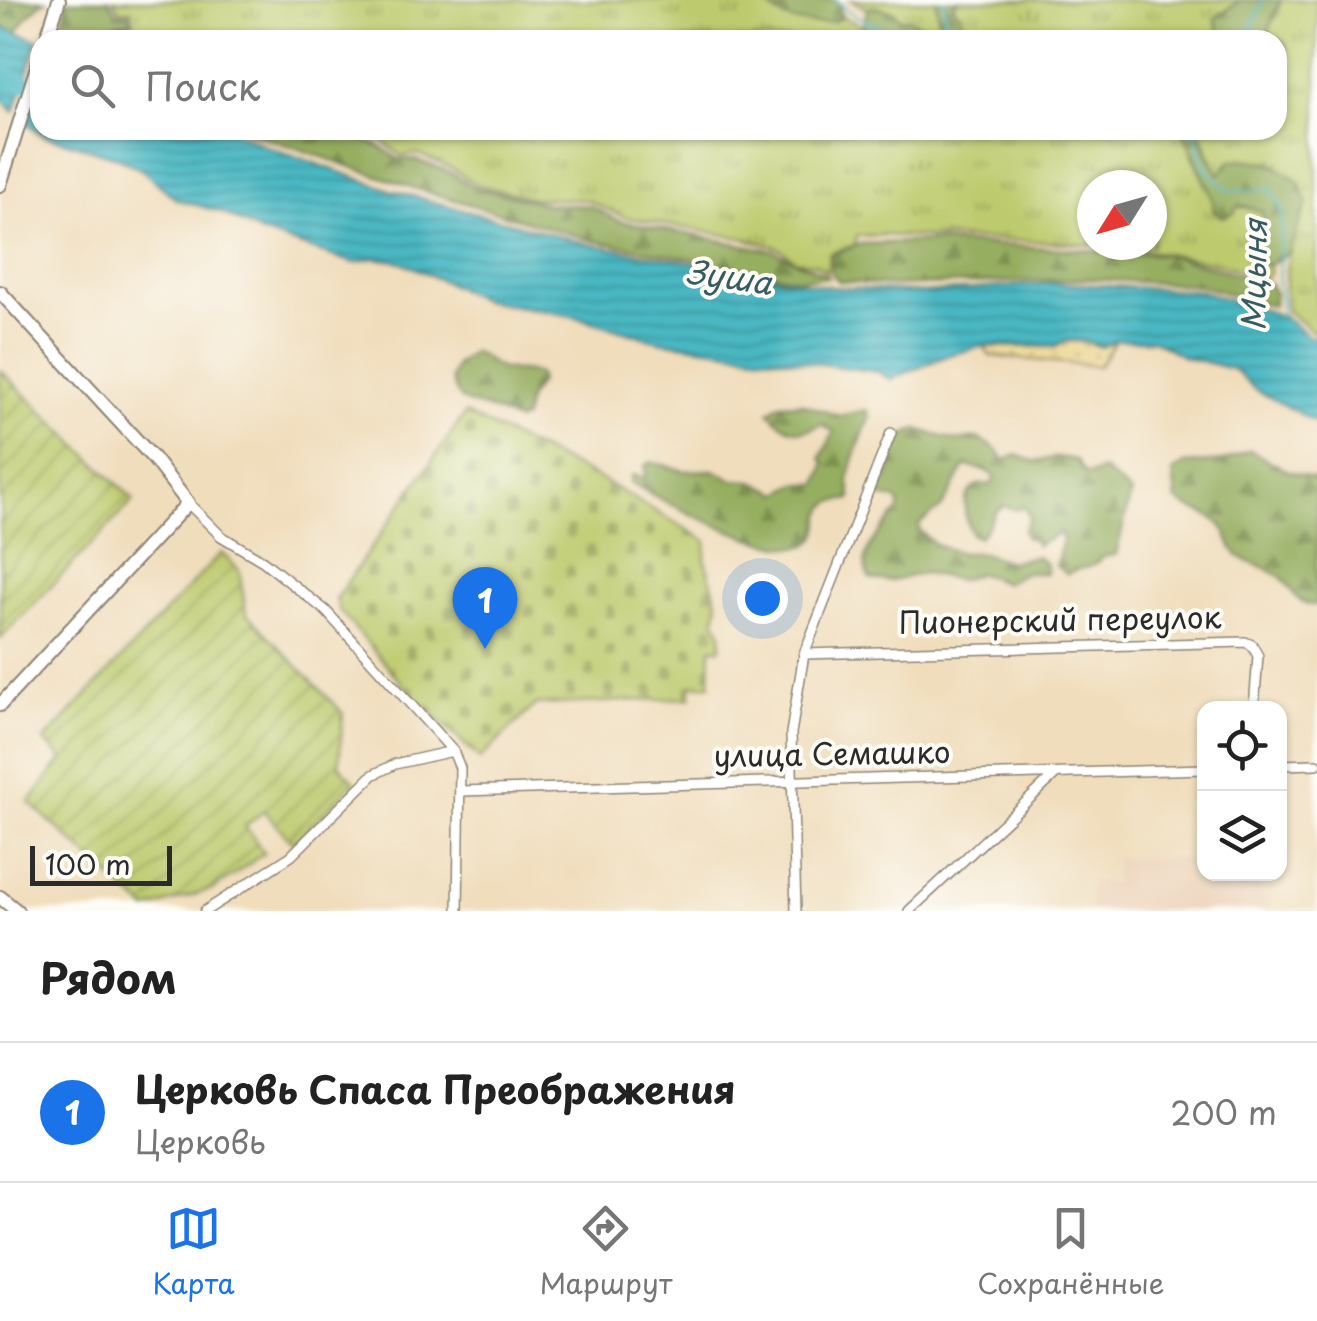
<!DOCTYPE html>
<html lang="ru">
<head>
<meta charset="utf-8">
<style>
	:root { --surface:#fff; --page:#f6f6f6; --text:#222; --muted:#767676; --line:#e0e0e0; --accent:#1a73e8 }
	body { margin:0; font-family:"Playpen Sans",sans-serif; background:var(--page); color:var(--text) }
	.controls { position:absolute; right:30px; bottom:30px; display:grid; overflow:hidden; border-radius:20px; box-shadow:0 2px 8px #0004 }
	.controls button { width:90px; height:90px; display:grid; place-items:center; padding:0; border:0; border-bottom:2px solid var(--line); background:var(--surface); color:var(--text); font:50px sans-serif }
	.compass { position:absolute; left:1077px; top:170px; width:90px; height:90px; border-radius:50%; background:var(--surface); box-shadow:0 2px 8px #0004; rotate:233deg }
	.scale { position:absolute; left:30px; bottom:25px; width:142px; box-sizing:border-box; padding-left:10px; border:5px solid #2b2b2b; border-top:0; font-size:28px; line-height:35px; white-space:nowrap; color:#2b2b2b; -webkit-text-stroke:8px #fdfcf7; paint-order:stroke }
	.you { position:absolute; left:762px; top:598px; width:35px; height:35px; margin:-25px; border:8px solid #fff; border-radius:50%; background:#1a73e8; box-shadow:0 0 0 15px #1a73e833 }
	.badge { display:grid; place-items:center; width:65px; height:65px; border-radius:50%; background:var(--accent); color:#fff; font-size:32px; font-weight:700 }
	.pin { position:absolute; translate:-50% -82px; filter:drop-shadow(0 2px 5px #0008) }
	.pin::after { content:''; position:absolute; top:52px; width:35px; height:30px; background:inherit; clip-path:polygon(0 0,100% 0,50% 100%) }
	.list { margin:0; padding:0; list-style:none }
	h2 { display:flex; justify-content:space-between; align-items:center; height:130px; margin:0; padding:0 40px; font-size:42px }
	h2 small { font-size:32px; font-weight:400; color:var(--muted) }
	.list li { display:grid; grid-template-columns:65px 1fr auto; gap:30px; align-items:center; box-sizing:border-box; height:140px; padding:0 40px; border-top:2px solid var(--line) }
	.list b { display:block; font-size:38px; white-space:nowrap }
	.list p { margin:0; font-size:32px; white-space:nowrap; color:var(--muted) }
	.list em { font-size:32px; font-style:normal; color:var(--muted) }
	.icon { flex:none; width:55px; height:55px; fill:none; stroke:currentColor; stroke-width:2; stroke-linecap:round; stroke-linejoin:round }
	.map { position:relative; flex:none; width:1317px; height:911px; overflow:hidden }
	.search { position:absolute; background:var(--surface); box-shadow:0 2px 8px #0004; left:30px; right:30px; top:30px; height:110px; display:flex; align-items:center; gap:25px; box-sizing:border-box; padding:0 35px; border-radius:30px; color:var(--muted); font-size:38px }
	.sheet { height:270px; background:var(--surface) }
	nav { display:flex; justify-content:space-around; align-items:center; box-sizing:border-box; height:140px; border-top:2px solid var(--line); background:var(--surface); font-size:28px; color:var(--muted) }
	nav a { display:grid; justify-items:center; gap:5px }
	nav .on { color:var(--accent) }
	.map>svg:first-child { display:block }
	.built { fill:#ecd3b9 }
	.grass { fill:url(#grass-tufts); stroke:#747a4c; stroke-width:2.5; fill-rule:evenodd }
	.forest { fill:url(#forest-firs); stroke:#606c46; stroke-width:2.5 }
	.sand { fill:url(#sand-dots); stroke:#8c8264; stroke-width:2.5 }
	.cemetery { fill:url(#cemetery-stones); stroke:#747a4c; stroke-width:2.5 }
	.garden { fill:url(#garden-furrows); stroke:#747a4c; stroke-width:2.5 }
	.water { fill:url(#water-rules); stroke:#3a7277; stroke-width:2.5 }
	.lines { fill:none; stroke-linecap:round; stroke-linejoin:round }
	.stream { stroke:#4ab8c3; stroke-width:2.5 }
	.river { stroke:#4ab8c3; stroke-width:18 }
	.minor-casing { stroke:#8e8474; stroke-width:12 }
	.secondary-casing { stroke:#8e8474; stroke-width:16 }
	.minor { stroke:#fff; stroke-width:9 }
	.secondary { stroke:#fff; stroke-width:12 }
	.labels { text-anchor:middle; stroke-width:8; stroke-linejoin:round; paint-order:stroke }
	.street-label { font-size:30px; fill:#2b2b2b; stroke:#fdfcf7 }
	.water-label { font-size:32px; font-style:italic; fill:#365c60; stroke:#fdfcf7 }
</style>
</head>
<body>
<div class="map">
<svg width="1317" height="911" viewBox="0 0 1317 911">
	<defs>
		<pattern id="grass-tufts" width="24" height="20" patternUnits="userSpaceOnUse" patternTransform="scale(2.5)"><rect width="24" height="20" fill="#bdca6d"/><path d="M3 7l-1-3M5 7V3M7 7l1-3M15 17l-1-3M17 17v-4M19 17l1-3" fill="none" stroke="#9aa45a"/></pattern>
		<pattern id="forest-firs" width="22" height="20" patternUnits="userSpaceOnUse" patternTransform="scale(2.5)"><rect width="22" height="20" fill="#96ae60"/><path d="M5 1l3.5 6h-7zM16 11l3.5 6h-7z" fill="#7b8e4f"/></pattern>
		<pattern id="sand-dots" width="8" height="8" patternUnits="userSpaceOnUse" patternTransform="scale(2.5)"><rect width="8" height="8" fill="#eeda9e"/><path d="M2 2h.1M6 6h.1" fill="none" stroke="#cb8" stroke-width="1.8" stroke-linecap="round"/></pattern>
		<pattern id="cemetery-stones" width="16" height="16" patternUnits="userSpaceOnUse" patternTransform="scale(2.5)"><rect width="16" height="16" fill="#bdca6d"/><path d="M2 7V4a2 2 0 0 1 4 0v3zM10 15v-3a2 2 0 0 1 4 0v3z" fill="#9aa45a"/></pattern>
		<pattern id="garden-furrows" width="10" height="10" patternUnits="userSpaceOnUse" patternTransform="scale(2.5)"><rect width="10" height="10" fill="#bdca6d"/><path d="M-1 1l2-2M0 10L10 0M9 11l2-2" fill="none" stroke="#9aa45a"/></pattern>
		<pattern id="water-rules" width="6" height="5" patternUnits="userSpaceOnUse" patternTransform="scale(2.5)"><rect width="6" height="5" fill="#4ab8c3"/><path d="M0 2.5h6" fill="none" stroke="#3e969f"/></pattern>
	</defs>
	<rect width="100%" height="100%" fill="#fdfcf7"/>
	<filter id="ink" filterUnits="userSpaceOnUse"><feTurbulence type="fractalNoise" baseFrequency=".01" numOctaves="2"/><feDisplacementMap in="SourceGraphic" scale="20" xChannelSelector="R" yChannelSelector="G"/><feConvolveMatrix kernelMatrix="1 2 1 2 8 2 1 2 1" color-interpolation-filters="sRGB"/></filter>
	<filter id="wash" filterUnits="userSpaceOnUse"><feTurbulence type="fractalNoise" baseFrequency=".0048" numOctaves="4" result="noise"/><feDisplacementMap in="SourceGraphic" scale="40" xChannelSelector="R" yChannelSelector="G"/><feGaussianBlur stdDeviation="2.25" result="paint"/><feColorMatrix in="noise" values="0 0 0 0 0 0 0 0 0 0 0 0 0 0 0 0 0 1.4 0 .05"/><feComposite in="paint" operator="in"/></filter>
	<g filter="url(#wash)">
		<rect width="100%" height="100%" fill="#f0ddbc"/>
		<path class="built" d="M1204 858V874H1253L1272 911H1091L1089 881 1115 884 1116 859Z"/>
		<path class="grass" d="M113 0H764L767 5 833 22 843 17 863 27 871 40H110L106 37 108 28 134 22 130 10H119Z
			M851 0H936L940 26 933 33C916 21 893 17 874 7L867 9Z
			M956 0H1240L1215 19 1222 40H960L962 28 953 6Z
			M1281 0H1317V335L1287 311C1280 273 1292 237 1307 202L1216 172 1200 130H1277V69L1286 56 1285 45 1268 31Z
			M346 130H1183L1198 169 1215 202 1262 211V227L1254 233 1246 256 1268 266 1270 272 1265 278C1150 237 1006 242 883 235L857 236 855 245 830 253 827 272 816 264 794 260 779 248 747 239 624 217 587 200 531 198 475 184 452 168 418 154 401 156 383 141ZM1092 185H1152V245H1092Z"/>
		<path class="forest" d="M0 0H46L30 13 15 34 0 26Z
			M67 0H109L116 13H128L131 21 108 26 101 32 106 40H59Z
			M764 0H837L843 17C817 30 780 24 764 0Z
			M936 0H956L953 7 962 16 960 40H871L863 27 867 9 874 7 895 12 900 20 909 18 933 33 940 26Z
			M1240 0H1281L1268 31 1285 44 1286 56 1277 69V40H1222L1215 19Z
			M243 130H339L381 147 398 159 416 160 450 172 473 187 547 204 590 206 619 221 775 251C793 262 811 265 828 277L799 279 594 241 414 188Z
			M1183 130H1200L1207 154 1219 174 1229 162 1240 159 1271 163 1298 181 1307 202 1289 253 1268 266 1246 256 1254 233 1262 226V211L1239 205 1233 213 1223 217 1214 211C1216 197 1190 148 1183 130Z
			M930 241 1169 255 1269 283 1275 294 1273 306 1198 285 1090 279 893 286 839 281 831 273V255L860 244Z
			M472 352C485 355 491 366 503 369 515 372 525 369 538 374L540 381 528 398 524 418 517 421C509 419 502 414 494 411 471 402 459 409 451 378L456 365Z
			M801 403 840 416 867 410 870 416C865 428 848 470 849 482 849 488 852 493 851 499 844 501 835 499 829 504 816 515 824 536 809 544 775 560 662 501 630 482L632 475 645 478V465L652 462 685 471 714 470 732 480 753 481 779 493 797 484H818L825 464 821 458 834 432 822 424C800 436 786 431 769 412L780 404Z
			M917 429 956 441 977 438 997 449 1004 460 1017 455 1036 462 1056 457 1076 460 1083 472 1089 475 1103 470 1131 493 1116 555 1102 557C1087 574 1080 564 1067 574L1056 566 1063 539 1060 533 1036 546 1033 540 1026 538 1023 531 1030 517 1023 506 1017 510 1004 506C992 511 990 528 979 537L972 535C965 519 959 496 977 485L992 484 995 477 985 470 965 466 942 507 919 524 920 531 935 545 962 553H983L1009 562 1037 556 1047 565 1046 573H1024L1005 583 979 573 959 580 924 573 890 581 870 579C854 553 884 529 899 510V503L894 499 875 496V492C878 487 883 484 887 479 900 457 884 443 917 429Z
			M1250 450 1286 470 1317 480V605C1295 606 1295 591 1282 578 1269 566 1252 566 1239 556 1228 547 1229 531 1218 522 1205 511 1189 510 1176 500L1173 472 1184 464 1224 461Z"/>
		<path class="sand" d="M1116 340 1099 366 990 356 984 346 1053 347 1065 341H1084L1102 347Z"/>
		<path class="cemetery" d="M465 414 596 477 707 541 705 559 718 604 715 620 722 633 721 648H711L710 685H691V698L535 705 480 759 413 696 339 610 336 598Z"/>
		<path class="garden" d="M0 370 134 500 0 639Z
			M221 553 239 570 246 613 343 713 339 765 355 782 293 843 264 811 245 826 264 853 215 888 147 910 29 802 63 759 44 741Z"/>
		<path class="water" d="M0 26 38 40 14 112 0 97Z
			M40 80V130H232L266 146 391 190 592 245 831 287 924 293 1053 283 1200 291 1283 316 1308 336 1317 339V423L1254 389 1233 369 1184 357 1153 340H1116L1102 347 1084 341H1065L1053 347 984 346 949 355 891 379 878 372 659 341 572 316 483 300 402 262 374 258 354 263 262 233 221 212 176 199 142 170 114 156 43 135 26 122Z"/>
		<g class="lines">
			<path class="stream" d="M836 0 855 16 894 34 912 25 929 40
				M931 40 946 33 944 0
				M1256 40 1251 29 1263 0
				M1195 130 1205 168 1229 191 1272 189 1283 212 1278 281 1283 314"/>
			<path class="river" d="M0 73 40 89"/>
		</g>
	</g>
	<g filter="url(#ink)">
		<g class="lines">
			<defs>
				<path id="minor" d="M188 503 221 536 263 561 326 611 453 751 460 768 458 911
					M804 654 1245 642 1252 645 1258 656 1254 708
					M1280 765 1317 764
					M461 791 1204 769
					M205 911 291 856 373 775 395 764 453 751
					M796 911 791 733 804 654 891 433
					M909 911 1055 775"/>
				<path id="secondary" d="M46 40 59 0
					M0 185 40 57
					M0 292 153 458 188 503 0 705
					M0 897 17 911"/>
			</defs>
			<use href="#minor" class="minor-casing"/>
			<use href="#secondary" class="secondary-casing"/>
			<use href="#minor" class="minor"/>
			<use href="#secondary" class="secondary"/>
		</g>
	</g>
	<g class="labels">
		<g class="street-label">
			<text transform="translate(1060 621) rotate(-1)" y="10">Пионерский переулок</text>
			<text transform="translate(832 755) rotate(-1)" y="10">улица Семашко</text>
		</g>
		<g class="water-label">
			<text transform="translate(1255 275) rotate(-89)" y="11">Мцыня</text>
			<text transform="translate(729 278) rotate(8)" y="11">Зуша</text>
		</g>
	</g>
</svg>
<div class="controls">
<button><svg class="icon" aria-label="locate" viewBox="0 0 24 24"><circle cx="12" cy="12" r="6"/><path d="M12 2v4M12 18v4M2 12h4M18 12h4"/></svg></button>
<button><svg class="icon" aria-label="layers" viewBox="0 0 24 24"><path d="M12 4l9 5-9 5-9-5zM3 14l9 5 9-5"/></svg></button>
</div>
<svg class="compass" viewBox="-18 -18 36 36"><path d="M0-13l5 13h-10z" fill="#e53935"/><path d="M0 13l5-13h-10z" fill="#767676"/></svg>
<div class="scale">100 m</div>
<div class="you"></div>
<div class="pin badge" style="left:485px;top:649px">1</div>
<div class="search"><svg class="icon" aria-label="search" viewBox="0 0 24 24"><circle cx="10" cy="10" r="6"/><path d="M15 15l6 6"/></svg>Поиск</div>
</div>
<section class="sheet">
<h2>Рядом<small></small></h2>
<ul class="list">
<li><span class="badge">1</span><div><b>Церковь Спаса Преображения</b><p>Церковь</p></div><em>200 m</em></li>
</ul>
</section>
<nav>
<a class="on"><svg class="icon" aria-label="map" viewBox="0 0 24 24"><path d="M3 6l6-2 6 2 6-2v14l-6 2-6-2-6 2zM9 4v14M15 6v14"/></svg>Карта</a>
<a><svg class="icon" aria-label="directions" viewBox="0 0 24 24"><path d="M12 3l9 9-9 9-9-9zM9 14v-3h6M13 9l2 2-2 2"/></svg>Маршрут</a>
<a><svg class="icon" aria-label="saved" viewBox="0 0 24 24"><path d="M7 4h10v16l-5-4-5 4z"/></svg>Сохранённые</a>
</nav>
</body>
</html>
